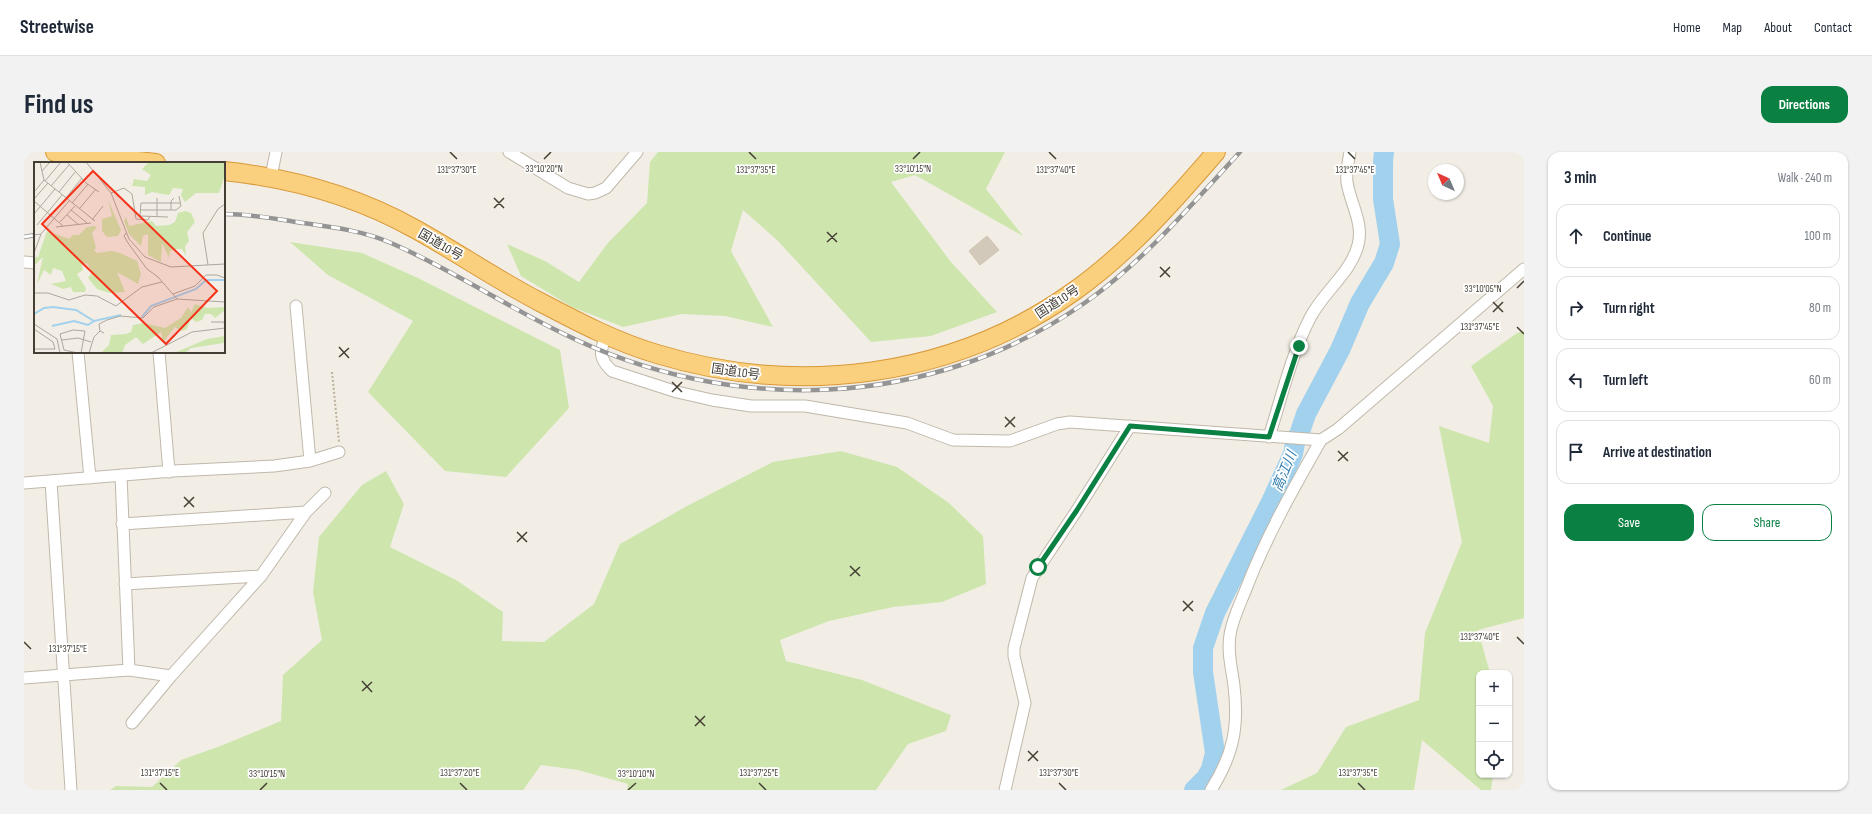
<!DOCTYPE html>
<html lang="en">
<head>
<meta charset="utf-8">
<style>
	:root { --surface:#fff; --page:#f2f2f3; --text:#1f2937; --muted:#747a83; --line:#e0e1e3; --accent:#0b8043 }
	body { margin:0; font-family:"Sofia Sans Condensed","Noto Sans JP",sans-serif; background:var(--page); color:var(--text) }
	.controls { position:absolute; right:12px; bottom:12px; display:grid; overflow:hidden; border-radius:8px; box-shadow:0 1px 3px #0004 }
	.controls button { width:36px; height:36px; display:grid; place-items:center; padding:0; border:0; border-bottom:1px solid var(--line); background:var(--surface); color:var(--text); font:20px sans-serif }
	.compass { position:absolute; left:1404px; top:12px; width:36px; height:36px; border-radius:50%; background:var(--surface); box-shadow:0 1px 3px #0004; rotate:316deg }
	.stop { position:absolute; width:12px; height:12px; margin:-9px; border:3px solid #0b8043; border-radius:50%; background:#fff }
	.stop.end { background:#0b8043; border-color:#fff; box-shadow:0 1px 4px #0008 }
	.list { margin:0; padding:0; list-style:none }
	h2 { display:flex; justify-content:space-between; align-items:center; height:52px; margin:0; padding:0 16px; font-size:17px }
	h2 small { font-size:13px; font-weight:400; color:var(--muted) }
	.list li { display:grid; grid-template-columns:26px 1fr auto; gap:12px; align-items:center; box-sizing:border-box; height:64px; margin:0 8px 8px; padding:0 8px; border:1px solid var(--line); border-radius:12px }
	.list b { display:block; font-size:15px; white-space:nowrap }
	.list em { font-size:13px; font-style:normal; color:var(--muted) }
	.actions { display:flex; gap:8px; padding:12px 16px }
	.actions a { flex:1; padding:9px 0; border:1px solid var(--accent); border-radius:12px; text-align:center; font-size:14px; color:var(--accent) }
	.actions .main { background:var(--accent); color:#fff }
	.icon { flex:none; width:22px; height:22px; fill:none; stroke:currentColor; stroke-width:2; stroke-linecap:round; stroke-linejoin:round }
	.map { position:relative; flex:none; width:1500px; height:638px; overflow:hidden; border-radius:12px }
	header { display:flex; align-items:center; gap:24px; box-sizing:border-box; height:56px; padding:0 20px; background:var(--surface); border-bottom:1px solid var(--line) }
	header strong { font-size:19px }
	nav { display:flex; gap:22px; margin-inline-start:auto; font-size:14px }
	.intro { display:flex; align-items:center; justify-content:space-between; box-sizing:border-box; height:96px; padding:0 24px }
	h1 { margin:0; font-size:28px }
	.button { padding:10px 18px; border-radius:12px; background:var(--accent); color:#fff; font-size:14px; font-weight:700 }
	main { display:flex; gap:24px; padding:0 24px }
	aside { flex:1; background:var(--surface); border-radius:12px; box-shadow:0 1px 3px #0004 }
	.map>svg:first-child { display:block }
	.green { fill:#cee6ae }
	.lines { fill:none; stroke-linecap:round; stroke-linejoin:round }
	.river { stroke:#a2d1ee; stroke-width:20 }
	.building { fill:#d3c9bb; stroke:#cec0ae }
	.minor-casing { stroke:#c0b8ab; stroke-width:13 }
	.trunk-casing { stroke:#d99838; stroke-width:20 }
	.path { stroke:#beb099; stroke-width:2; stroke-dasharray:2 2; stroke-linecap:butt }
	.minor { stroke:#fff; stroke-width:11 }
	.trunk { stroke:#fad07e; stroke-width:18 }
	.rail-casing { stroke:#949494; stroke-width:4.5 }
	.rail { stroke:#fff; stroke-width:3; stroke-dasharray:9; stroke-linecap:butt }
	.route { stroke:#0b8043; stroke-width:5 }
	.ticks { fill:none; stroke:#443e35; stroke-width:1.5 }
	.labels { text-anchor:middle; stroke-width:3.5; stroke-linejoin:round; paint-order:stroke }
	.street-label { font-size:13px; fill:#443e35; stroke:#fff }
	.water-label { font-size:14px; font-style:italic; fill:#317cad; stroke:#fff }
	.inset-river { fill:none; stroke:#a2d1ee; stroke-width:2 }
	.inset-road { fill:none; stroke:#aca89f; stroke-width:1 }
	.view { fill:#f4331a; fill-opacity:0.15; stroke:#f4331a; stroke-width:2 }
	.inset-edge { fill:none; stroke:#443e35; stroke-width:2 }
	.ticks-label { font-size:10px; text-anchor:middle; fill:#443e35; stroke:#fff; stroke-width:3.5; stroke-linejoin:round; paint-order:stroke }
</style>
</head>
<body>
<header>
<strong>Streetwise</strong>
<nav><a>Home</a><a>Map</a><a>About</a><a>Contact</a></nav>
</header>
<div class="intro"><h1>Find us</h1><a class="button">Directions</a></div>
<main>
<div class="map">
<svg width="1500" height="638" viewBox="0 0 1500 638">
	<rect width="100%" height="100%" fill="#f2eee5"/>
	<path class="green" d="M634 0H981L962 37 999 84 891 23 867 30 927 110 973 160 907 184 847 190 754 89 719 58 707 99 749 175 701 164 658 162 599 175 548 155 497 124 483 92 521 109 555 130 583 92 623 51 626 10Z
		M266 90 338 101 394 126 536 198 545 256 482 325 421 319 344 240 389 169 304 123Z
		M1500 179V466L1454 478 1466 521H1455V623H1469L1467 638H1457L1398 588 1390 638H1257L1293 621 1322 575 1395 548 1401 481 1438 390 1415 274 1465 291 1469 254 1447 214 1493 181Z
		M817 299 873 315 925 351 959 384 962 432 918 450 869 455 805 469 756 488 762 509 838 528 927 563 922 579 884 592 852 638H603L604 632 554 618 517 613 499 638H86L92 634 128 635 157 608 199 593 257 569 259 523 298 488 289 440 295 385 338 333 362 319 380 352 366 395 432 428 479 460 478 489 520 490 570 452 596 392 663 354 749 310Z"/>
	<g class="lines">
		<path class="river" d="M1170 638 1182 626 1187 617 1191 601 1179 520V496L1191 461 1247 350 1269 302 1272 286 1275 283 1282 262 1316 198 1336 151 1360 111 1366 92 1359 47V10L1360 0"/>
	</g>
	<path class="building" d="M963 84 975 98 956 113 945 99Z"/>
	<g class="lines">
		<defs>
			<path id="minor" d="M485 0 544 36 564 42 571 41 582 36 613 0
				M247 25 252 0
				M0 110 11 111
				M272 154 286 309
				M582 183C576 199 574 206 588 219L653 240 688 248 727 254H781L883 271 929 288 986 289 1033 272 1046 270 1297 288 1314 277 1500 117
				M54 200 66 326
				M135 200 145 320
				M1245 285C1257 247 1268 201 1286 166 1299 140 1327 121 1334 93 1340 71 1326 51 1323 30 1322 20 1324 10 1326 0
				M97 323 105 518
				M27 329 47 638
				M0 331 149 319 250 314 286 309 315 300
				M98 372 282 360
				M101 432 237 424
				M0 526 105 518 147 524
				M108 571 147 524 237 424 282 360 301 341
				M981 638 1001 551 990 504V496L1008 426 1053 358 1106 274
				M1187 638C1209 603 1215 576 1210 534 1208 517 1203 501 1206 483 1208 468 1216 452 1222 437 1242 385 1269 337 1297 288"/>
			<path id="trunk" d="M31 0 132 11
				M200 19C266 26 332 44 391 77 433 100 473 128 516 150 554 170 592 190 633 202 774 245 928 226 1049 140 1103 102 1149 50 1192 0"/>
		</defs>
		<use href="#minor" class="minor-casing"/>
		<use href="#trunk" class="trunk-casing"/>
		<path class="path" d="M308 220 315 290"/>
		<use href="#minor" class="minor"/>
		<use href="#trunk" class="trunk"/>
		<defs>
			<path id="rail" d="M200 62C227 62 253 67 279 71 308 75 340 79 367 91 427 117 480 153 538 181 705 264 907 259 1062 150 1121 108 1167 53 1216 0
				M0 85 11 83"/>
		</defs>
		<use href="#rail" class="rail-casing"/>
		<use href="#rail" class="rail"/>
	</g>
	<g class="lines">
		<path class="route" d="M1014 415 1053 358 1106 274 1245 285 1275 194"/>
	</g>
	<path class="ticks" d="M426 0 433 7M725 0 732 7M1025 0 1032 7M1324 0 1331 7M520 7 527 0M889 7 896 0M470 46 480 56M470 56 480 46M803 80 813 90M803 90 813 81M1136 115 1146 125M1136 125 1146 115M1493 136 1500 129M1469 150 1479 160M1469 160 1479 150M1493 175 1500 182M315 195 325 206M315 205 325 196M648 230 658 240M648 240 658 230M981 265 991 275M981 275 991 265M1314 299 1324 309M1314 309 1324 300M160 345 170 355M160 355 170 345M493 380 503 390M493 390 503 380M826 414 836 424M826 424 836 415M1159 449 1169 459M1159 459 1169 449M1493 485 1500 492M0 490 7 497M338 529 348 540M338 539 348 530M671 564 681 574M671 574 681 564M1004 599 1014 609M1004 609 1014 599M136 631 143 638M436 631 443 638M735 631 742 638M1035 631 1042 638M1334 631 1341 638M236 638 243 631M604 638 612 631"/>
	<g class="labels">
		<g class="street-label">
			<text transform="translate(417 92) rotate(30)" y="5">国道10号</text>
			<text transform="translate(1033 149) rotate(-33)" y="5">国道10号</text>
			<text transform="translate(712 219) rotate(8)" y="5">国道10号</text>
		</g>
		<g class="water-label">
			<text transform="translate(1260 319) rotate(-68)" y="5">高江川</text>
		</g>
	</g>
	<g transform="translate(10 10)">
		<rect width="191" height="191" fill="#f2eee5"/>
		<path d="M115 0H191V13L185 31H162L151 40 147 33 149 27 139 26 135 33 118 30 111 33V25L98 24 100 17 113 19 117 13 108 7ZM74 38 87 68 84 74 73 75 68 69V57L78 54ZM151 49 157 51 161 60 153 70 155 79 151 84 152 94 148 87H142L136 89 135 96 128 81 127 100 114 93V72L109 74 107 84 95 72 90 59 92 55 95 64 118 59 122 64 135 63 141 60 144 51ZM60 64 63 65 58 71 62 86 60 88 63 91 77 89 86 91 103 99 107 112 104 122 83 110 91 130 75 131 63 127 54 116 58 110 53 101 48 102 49 108 43 112 52 126 51 130H39L37 125 29 127 17 122 32 119 28 109 19 106 17 113 10 108 3 122 9 95 1 103 0 95H4L13 69 35 77 39 73H45L53 65ZM161 142 173 146 191 145V148L181 156 177 152H171L168 158 162 160 157 156 153 167 148 169 141 165 129 180 127 170 109 182 102 175 91 183 88 191H67L75 183 77 173 92 172 97 170 99 163 109 161 131 166 147 156 154 145 157 150ZM191 174 190 181 157 186 151 191H140L173 177Z" fill="#cee6ae"/>
		<path class="inset-river" d="M0 152 10 146 19 145 42 148 60 159 87 153M108 155 117 144 162 127 172 118H191M18 164 40 159 54 163 60 159"/>
		<path class="inset-road" d="M33 0 52 21 65 30M52 0 77 31 95 77 111 95 137 105 191 102M8 9 16 0M10 18 61 59M11 19 27 0M17 24 35 3M0 30 10 18 6 0M25 30 41 10M77 31 90 26 98 32 102 57 114 58 116 54M32 36 48 16M0 37 14 21M0 39 29 64M38 41 54 22M45 47 62 27M37 48 53 61M107 48H142L147 44 145 34M137 48V39L140 36M0 52 21 27M33 53 45 63M123 54V36M134 55 106 54 107 41H146M58 58 69 44M26 60 41 44M3 63 28 33M22 65 57 61M92 71 90 74 94 81 113 107 124 115 143 137 191 140M0 73 7 72 35 39M0 91 7 72M174 103 169 71 184 47 191 42M0 131H14L35 138 51 133 63 134 82 144 108 125 128 120M139 132 161 124 172 113H183L191 116M177 160H190L191 166M0 162 23 177 26 191M0 167 19 180 21 187H0M66 169 65 162 73 158 86 154 109 156 120 145 143 137M28 178 44 176 57 180M44 191 30 188 26 172 39 168 51 169 47 191M55 191 60 175 66 169 70 171M117 191 158 170 191 166"/>
		<path class="view" d="M59 9 183 129 132 182 8 62Z"/>
		<rect width="191" height="191" class="inset-edge"/>
	</g>
	<g class="ticks-label">
		<text x="520" y="20">33°10'20"N</text>
		<text x="889" y="20">33°10'15"N</text>
		<text x="732" y="21">131°37'35"E</text>
		<text x="1032" y="21">131°37'40"E</text>
		<text x="433" y="21">131°37'30"E</text>
		<text x="1331" y="21">131°37'45"E</text>
		<text x="1459" y="140">33°10'05"N</text>
		<text x="1456" y="178">131°37'45"E</text>
		<text x="1456" y="488">131°37'40"E</text>
		<text x="44" y="500">131°37'15"E</text>
		<text x="136" y="624">131°37'15"E</text>
		<text x="436" y="624">131°37'20"E</text>
		<text x="735" y="624">131°37'25"E</text>
		<text x="1035" y="624">131°37'30"E</text>
		<text x="1334" y="624">131°37'35"E</text>
		<text x="243" y="625">33°10'15"N</text>
		<text x="612" y="625">33°10'10"N</text>
	</g>
</svg>
<div class="controls">
<button>+</button>
<button>−</button>
<button><svg class="icon" aria-label="locate" viewBox="0 0 24 24"><circle cx="12" cy="12" r="6"/><path d="M12 2v4M12 18v4M2 12h4M18 12h4"/></svg></button>
</div>
<svg class="compass" viewBox="-18 -18 36 36"><path d="M0-13l5 13h-10z" fill="#e53935"/><path d="M0 13l5-13h-10z" fill="#747a83"/></svg>
<div class="stop" style="left:1014px;top:415px"></div>
<div class="stop end" style="left:1275px;top:194px"></div>
</div>
<aside>
<h2>3 min<small>Walk · 240 m</small></h2>
<ul class="list">
<li><svg class="icon" aria-label="ahead" viewBox="0 0 24 24"><path d="M12 20V5M6 11l6-6 6 6"/></svg><div><b>Continue</b></div><em>100 m</em></li>
<li><svg class="icon" aria-label="right" viewBox="0 0 24 24"><path d="M7 20v-9h11M14 6l5 5-5 5"/></svg><div><b>Turn right</b></div><em>80 m</em></li>
<li><svg class="icon" aria-label="left" viewBox="0 0 24 24"><path d="M17 20v-9H6M10 6l-5 5 5 5"/></svg><div><b>Turn left</b></div><em>60 m</em></li>
<li><svg class="icon" aria-label="arrive" viewBox="0 0 24 24"><path d="M6 21V4h12l-3 4 3 4H6"/></svg><div><b>Arrive at destination</b></div></li>
</ul>
<div class="actions"><a class="main">Save</a><a>Share</a></div>
</aside>
</main>
</body>
</html>
